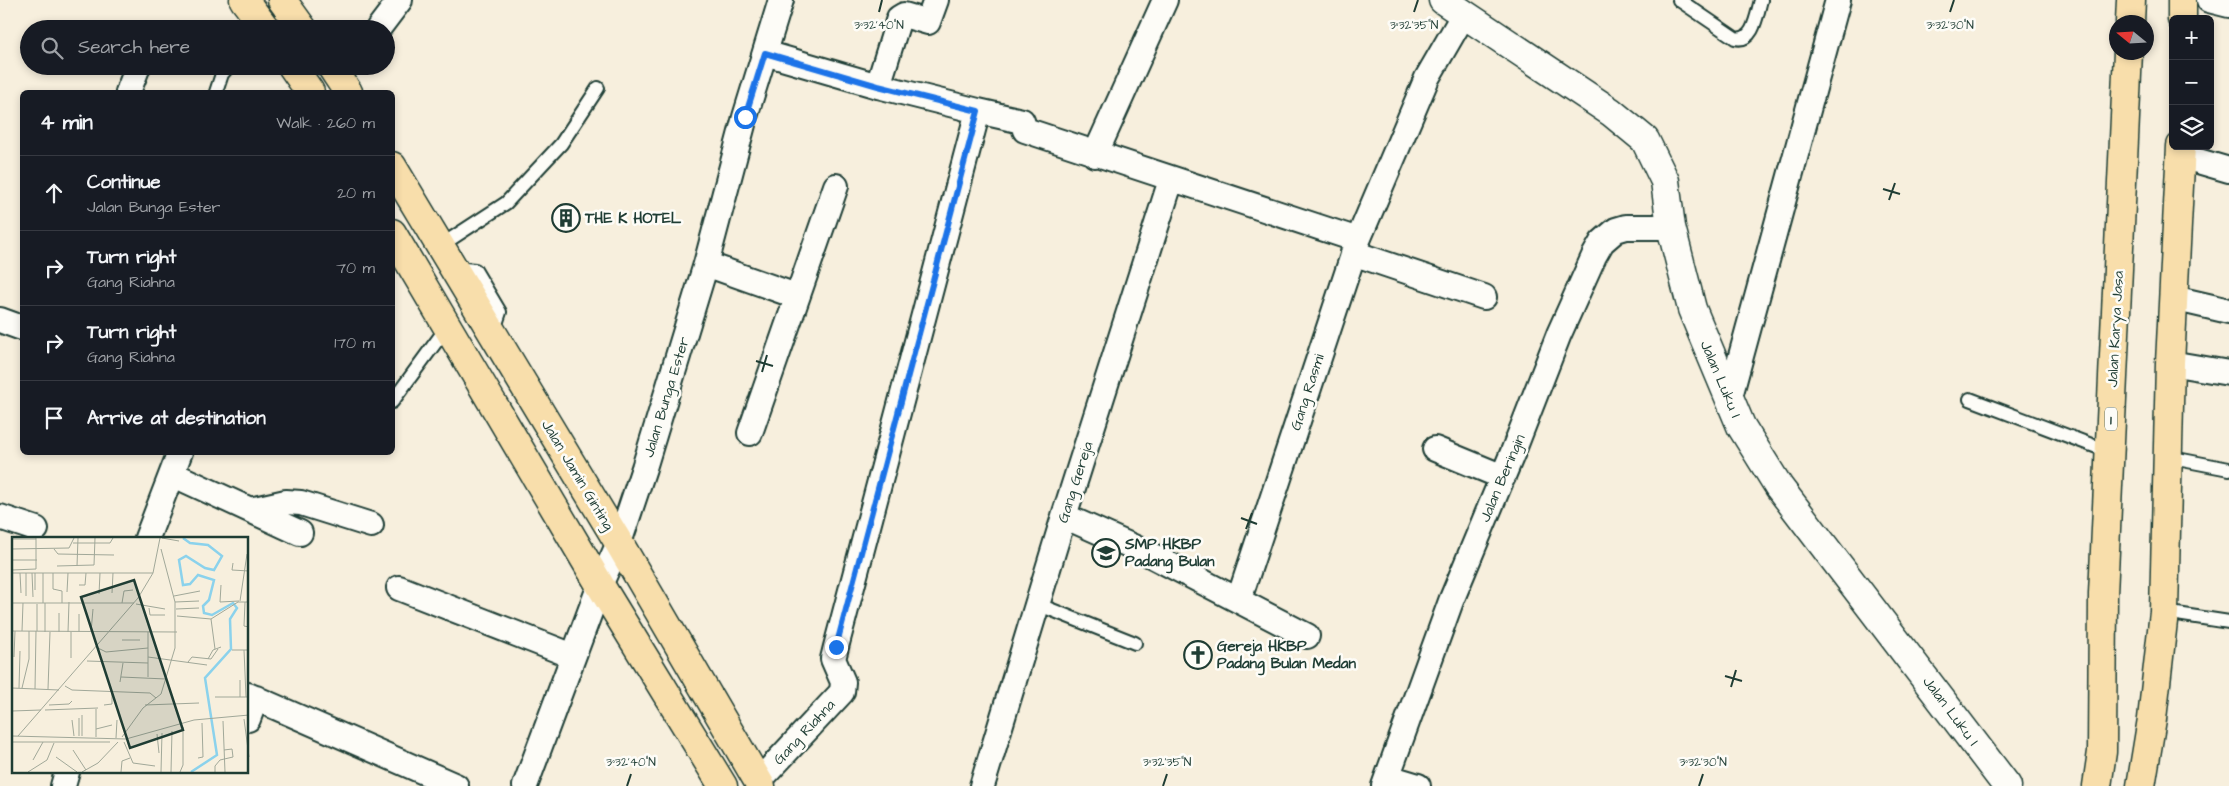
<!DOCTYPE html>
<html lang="en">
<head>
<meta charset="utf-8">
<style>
	:root { --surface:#171b24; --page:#242831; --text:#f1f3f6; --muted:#9ea1a6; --line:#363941 }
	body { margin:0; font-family:"Architects Daughter",sans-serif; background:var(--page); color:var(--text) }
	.controls { position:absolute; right:15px; top:15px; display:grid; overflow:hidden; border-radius:8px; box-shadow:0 2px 8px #0003 }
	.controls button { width:45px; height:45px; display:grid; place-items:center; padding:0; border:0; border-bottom:1px solid var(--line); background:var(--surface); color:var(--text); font:25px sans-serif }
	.compass { position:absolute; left:2109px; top:15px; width:45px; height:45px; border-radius:50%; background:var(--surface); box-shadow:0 2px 8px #0003; rotate:288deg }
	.stop { position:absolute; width:15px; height:15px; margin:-11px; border:4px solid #1a73e8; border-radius:50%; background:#fff }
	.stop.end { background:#1a73e8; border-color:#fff; box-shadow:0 1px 5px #0008 }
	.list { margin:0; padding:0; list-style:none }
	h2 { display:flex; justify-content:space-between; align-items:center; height:65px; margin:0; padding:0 20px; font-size:21px }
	h2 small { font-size:16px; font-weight:400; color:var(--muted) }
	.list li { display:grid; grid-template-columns:32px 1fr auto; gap:15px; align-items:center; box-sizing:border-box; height:75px; padding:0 20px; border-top:1px solid var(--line) }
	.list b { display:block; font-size:19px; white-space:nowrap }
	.list p { margin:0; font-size:16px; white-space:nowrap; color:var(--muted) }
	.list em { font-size:16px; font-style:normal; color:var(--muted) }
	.icon { flex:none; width:28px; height:28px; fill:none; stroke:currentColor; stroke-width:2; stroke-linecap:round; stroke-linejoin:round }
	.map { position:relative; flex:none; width:2229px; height:786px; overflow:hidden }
	.search { position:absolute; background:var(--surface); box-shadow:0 2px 8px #0003; left:20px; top:20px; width:375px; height:55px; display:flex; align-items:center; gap:12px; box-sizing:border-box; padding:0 18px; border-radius:28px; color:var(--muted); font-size:19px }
	.panel { position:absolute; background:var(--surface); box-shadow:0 2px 8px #0003; left:20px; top:90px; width:375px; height:365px; border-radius:8px }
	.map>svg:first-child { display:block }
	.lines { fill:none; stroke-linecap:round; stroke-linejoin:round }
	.lane-casing { stroke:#1f3d34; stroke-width:16 }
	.street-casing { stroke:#1f3d34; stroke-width:28 }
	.secondary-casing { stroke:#1f3d34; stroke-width:31 }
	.primary-casing { stroke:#1f3d34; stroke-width:31 }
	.highway-casing { stroke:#1f3d34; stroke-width:31 }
	.lane { stroke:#fdfcf7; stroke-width:12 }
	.street { stroke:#fdfcf7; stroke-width:24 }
	.secondary { stroke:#fdfcf7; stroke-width:28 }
	.primary { stroke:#f8deab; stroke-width:28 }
	.highway { stroke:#f8deab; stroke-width:28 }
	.route { stroke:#1a73e8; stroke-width:6 }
	.ticks { fill:none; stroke:#1f3d34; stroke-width:2 }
	.labels { text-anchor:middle; stroke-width:5; stroke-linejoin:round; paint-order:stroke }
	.shield { fill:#fdfcf7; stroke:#62766e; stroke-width:1 }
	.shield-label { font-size:14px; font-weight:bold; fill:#1f3d34 }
	.poi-label { font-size:15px; font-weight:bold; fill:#1f3d34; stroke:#fdfcf7; text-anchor:start }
	.street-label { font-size:15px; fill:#1f3d34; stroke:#fdfcf7 }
	.inset-river { fill:none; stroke:#8bd2ec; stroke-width:2.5 }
	.inset-road { fill:none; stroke:#a1a899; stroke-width:1 }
	.view { fill:#1f3d34; fill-opacity:0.15; stroke:#1f3d34; stroke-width:2.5 }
	.inset-edge { fill:none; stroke:#1f3d34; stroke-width:2.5 }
	.ticks-label { font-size:12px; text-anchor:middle; fill:#1f3d34; stroke:#fdfcf7; stroke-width:5; stroke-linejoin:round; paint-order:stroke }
</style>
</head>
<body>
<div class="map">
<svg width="2229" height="786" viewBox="0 0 2229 786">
	<rect width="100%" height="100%" fill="#f7efdd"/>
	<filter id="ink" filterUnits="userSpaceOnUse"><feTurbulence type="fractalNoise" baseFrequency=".02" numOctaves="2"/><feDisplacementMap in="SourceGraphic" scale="10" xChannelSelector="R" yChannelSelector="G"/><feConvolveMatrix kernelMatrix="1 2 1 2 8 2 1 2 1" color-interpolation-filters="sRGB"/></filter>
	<g filter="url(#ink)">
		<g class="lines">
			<defs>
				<path id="lane" d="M1679 0 1735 38C1754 43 1757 13 1761 0
					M216 92 222 74 229 66
					M440 246 506 203 561 144 598 88
					M454 268 475 270 500 312 493 333
					M1970 399 2110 452
					M392 402 447 327
					M2167 457 2229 469
					M1037 604 1135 643
					M2164 612 2229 622"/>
				<path id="street" d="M2209 0 2229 5
					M378 29 400 0
					M878 86 899 18 904 15 928 22 936 0
					M128 92 137 69
					M978 111 1022 121 1025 130 1358 240
					M1095 155 1165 0
					M2181 156 2229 170
					M1353 253 1484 297
					M706 264 796 296
					M2173 298 2229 311
					M0 320 22 328
					M2170 363 2229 373
					M1729 400 1838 0
					M750 433 836 186
					M1435 449 1503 477
					M172 474 300 533
					M250 510 286 502 301 503 371 525
					M1064 516 1149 554 1307 636
					M0 517 36 529
					M147 538 180 452
					M399 588 573 656
					M1239 599 1358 240 1427 78 1464 14
					M248 695 456 786
					M248 719 256 698
					M1388 777 1418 786
					M758 782 842 692 843 682 833 659 836 647 978 111 878 86 765 53
					M63 786 67 772
					M525 786 600 585 619 543 644 468 706 264 745 117 781 0
					M982 786 1064 516 1171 180
					M1384 786 1451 601 1513 452 1559 334 1594 256 1602 242 1616 230 1626 227H1671"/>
				<path id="secondary" d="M1443 0 1611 112 1645 140 1665 181 1671 227 1692 309 1741 426 1779 487 2007 786"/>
				<path id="primary" d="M244 0 266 29
					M282 0 303 29
					M292 66 310 92
					M331 66 348 92
					M392 166 619 543 761 786
					M392 233 600 585 723 786"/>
				<path id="highway" d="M2182 19V0
					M2130 22 2131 0
					M2097 786 2102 752 2103 594 2128 52
					M2141 786 2152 719 2164 612 2170 363 2181 146"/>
			</defs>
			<use href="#lane" class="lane-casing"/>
			<use href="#street" class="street-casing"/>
			<use href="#secondary" class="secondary-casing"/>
			<use href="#primary" class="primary-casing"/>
			<use href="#highway" class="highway-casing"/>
			<use href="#lane" class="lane"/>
			<use href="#street" class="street"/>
			<use href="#secondary" class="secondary"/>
			<use href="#primary" class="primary"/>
			<use href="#highway" class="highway"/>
		</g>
	</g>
	<g class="lines" filter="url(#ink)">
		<path class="route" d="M745 117 765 53 878 86 978 111 836 647"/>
	</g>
	<path class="ticks" d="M879 12 882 0M1414 12 1418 0M1950 12 1954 0M1883 189 1900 194M1889 200 1895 183M756 361 773 366M762 372 767 355M1241 518 1257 524M1246 529 1252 513M1725 676 1742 681M1731 687 1736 670M627 786 631 774M1163 786 1167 774M1699 786 1703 774"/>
	<defs>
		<symbol id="building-ring" viewBox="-11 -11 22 22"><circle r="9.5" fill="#fdfcf7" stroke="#1f3d34" stroke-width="1.5"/><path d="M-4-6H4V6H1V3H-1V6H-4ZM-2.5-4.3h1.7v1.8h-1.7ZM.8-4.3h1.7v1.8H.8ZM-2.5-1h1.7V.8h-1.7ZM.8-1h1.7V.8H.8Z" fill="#1f3d34"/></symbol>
		<symbol id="school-ring" viewBox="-11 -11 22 22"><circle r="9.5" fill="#fdfcf7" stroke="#1f3d34" stroke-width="1.5"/><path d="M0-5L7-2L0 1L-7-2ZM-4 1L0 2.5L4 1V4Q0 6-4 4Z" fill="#1f3d34"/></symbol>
		<symbol id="church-ring" viewBox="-11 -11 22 22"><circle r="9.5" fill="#fdfcf7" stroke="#1f3d34" stroke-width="1.5"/><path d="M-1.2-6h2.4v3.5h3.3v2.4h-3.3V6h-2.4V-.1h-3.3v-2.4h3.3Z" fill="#1f3d34"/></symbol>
	</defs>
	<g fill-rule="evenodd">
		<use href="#building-ring" x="550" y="202" width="32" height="32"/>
		<use href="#school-ring" x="1090" y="537" width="32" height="32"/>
		<use href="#church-ring" x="1182" y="639" width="32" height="32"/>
	</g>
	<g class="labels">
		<rect class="shield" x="2105" y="407.5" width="12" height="23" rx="4"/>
		<g class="shield-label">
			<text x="2111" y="424">1</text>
		</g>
		<g class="poi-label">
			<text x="585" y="223">THE K HOTEL</text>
			<text x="1125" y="549">SMP HKBP<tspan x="1125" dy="17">Padang Bulan</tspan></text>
			<text x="1217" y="651">Gereja HKBP<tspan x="1217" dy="17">Padang Bulan Medan</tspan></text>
		</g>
		<g class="street-label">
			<text transform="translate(2115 329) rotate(-87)" y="5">Jalan Karya Jasa</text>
			<text transform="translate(1721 379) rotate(67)" y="5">Jalan Luku I</text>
			<text transform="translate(1307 392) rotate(-72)" y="5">Gang Rasmi</text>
			<text transform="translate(666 397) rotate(-73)" y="5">Jalan Bunga Ester</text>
			<text transform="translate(578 475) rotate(59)" y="5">Jalan Jamin Ginting</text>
			<text transform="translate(1502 478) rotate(-67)" y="5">Jalan Beringin</text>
			<text transform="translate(1075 482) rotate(-72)" y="5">Gang Gereja</text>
			<text transform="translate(1951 711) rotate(53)" y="5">Jalan Luku I</text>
			<text transform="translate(804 732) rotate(-47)" y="5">Gang Riahna</text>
		</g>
	</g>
	<g transform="translate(12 537)">
		<rect width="236" height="236" fill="#f7efdd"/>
		<path class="inset-river" d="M171 1 178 6 196 8 210 19 202 33 193 31 174 19 167 23 171 48 178 47 186 38 202 43 197 63 191 69 192 76 200 78 221 66 225 71 218 82 219 112 193 141 205 218 179 235"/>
		<path class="inset-road" d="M150 1 167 4M0 2H24M61 6H98L101 1M0 12 57 11 62 1M42 12 46 17 102 18M0 23H25M221 26 220 33 237 34M45 29 82 28 83 1M65 29 66 1M0 33 24 32V1M0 36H141M8 36 9 56M20 36 21 60M23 36V53M31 36V66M41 36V52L50 54V66M67 48H73L74 36M209 48 208 65 227 64M55 55 56 36M100 56 101 36M87 57 88 36M14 59V36M162 59 188 54M228 64 235 17M163 65 187 64M233 65 232 89 237 90M0 66H122M33 66V95M110 66 112 54 121 53M25 67V94M124 67 153 72M137 71 138 78H153M164 72 187 71M47 76V95M165 79 199 82 226 65H237M199 82 203 112M0 94 165 95M10 94 11 66M56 95 57 65M59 95V121M67 95V77M79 95 81 72M110 103H128M86 111 94 115 136 111V95M220 113H237M232 113 234 160M2 120 3 94M136 120 195 128M196 122 201 113 209 110M75 124 136 126M176 125 180 120 199 122 206 112M109 140 154 142M136 140V111M108 145 111 126M53 149 60 153 138 156 144 161M0 151 47 153M7 151 8 114M10 151 17 122V94M23 152 24 94M36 152 38 95M203 160H235M228 160V143M37 168 57 167 60 164M92 168 100 167V154M133 168 187 166M84 172V200M33 173 86 171M0 174 29 173M70 178V199M232 182 237 220M60 183 62 199M211 184 213 235M84 192 100 188M145 197 147 216M0 199 114 202 182 183 237 178M6 199 126 61 141 36 148 1M67 199V181M110 200 131 171 149 157 163 111V65L149 12M104 201 105 183M0 205H98M112 205 121 226 143 229M61 213 74 233M44 220 65 235M186 221 191 220 190 186M21 223 31 205M16 235 35 223 42 206M70 235 86 226 106 205M109 235 110 224 118 221M149 235 150 196M159 235 160 194M168 235 171 228V190M203 235V229L208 223 221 220 220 212 212 213"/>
		<path class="view" d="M122 43 171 193 118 211 69 60Z"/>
		<rect width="236" height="236" class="inset-edge"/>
	</g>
	<g class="ticks-label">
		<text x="879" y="29">3°32'40"N</text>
		<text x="1414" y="29">3°32'35"N</text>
		<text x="1950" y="29">3°32'30"N</text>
		<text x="631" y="766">3°32'40"N</text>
		<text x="1167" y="766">3°32'35"N</text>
		<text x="1703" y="766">3°32'30"N</text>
	</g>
</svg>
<div class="controls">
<button>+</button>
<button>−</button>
<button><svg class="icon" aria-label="layers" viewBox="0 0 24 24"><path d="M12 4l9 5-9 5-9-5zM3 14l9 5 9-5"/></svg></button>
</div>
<svg class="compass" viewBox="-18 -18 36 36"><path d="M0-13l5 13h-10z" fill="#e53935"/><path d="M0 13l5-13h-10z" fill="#9ea1a6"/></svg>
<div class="stop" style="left:745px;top:117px"></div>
<div class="stop end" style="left:836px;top:647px"></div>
<div class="search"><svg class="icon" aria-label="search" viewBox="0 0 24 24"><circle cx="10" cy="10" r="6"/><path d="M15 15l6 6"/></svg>Search here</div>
<section class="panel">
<h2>4 min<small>Walk · 260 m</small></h2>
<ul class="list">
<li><svg class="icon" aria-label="ahead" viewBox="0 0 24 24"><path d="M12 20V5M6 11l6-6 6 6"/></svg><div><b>Continue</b><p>Jalan Bunga Ester</p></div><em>20 m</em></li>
<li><svg class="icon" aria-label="right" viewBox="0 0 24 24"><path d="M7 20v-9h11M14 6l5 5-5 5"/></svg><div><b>Turn right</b><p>Gang Riahna</p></div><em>70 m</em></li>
<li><svg class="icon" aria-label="right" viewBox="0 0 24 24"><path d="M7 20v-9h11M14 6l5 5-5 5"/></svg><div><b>Turn right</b><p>Gang Riahna</p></div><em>170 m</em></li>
<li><svg class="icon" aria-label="arrive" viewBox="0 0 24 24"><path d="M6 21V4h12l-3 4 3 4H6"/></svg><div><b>Arrive at destination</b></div></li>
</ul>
</section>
</div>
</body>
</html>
